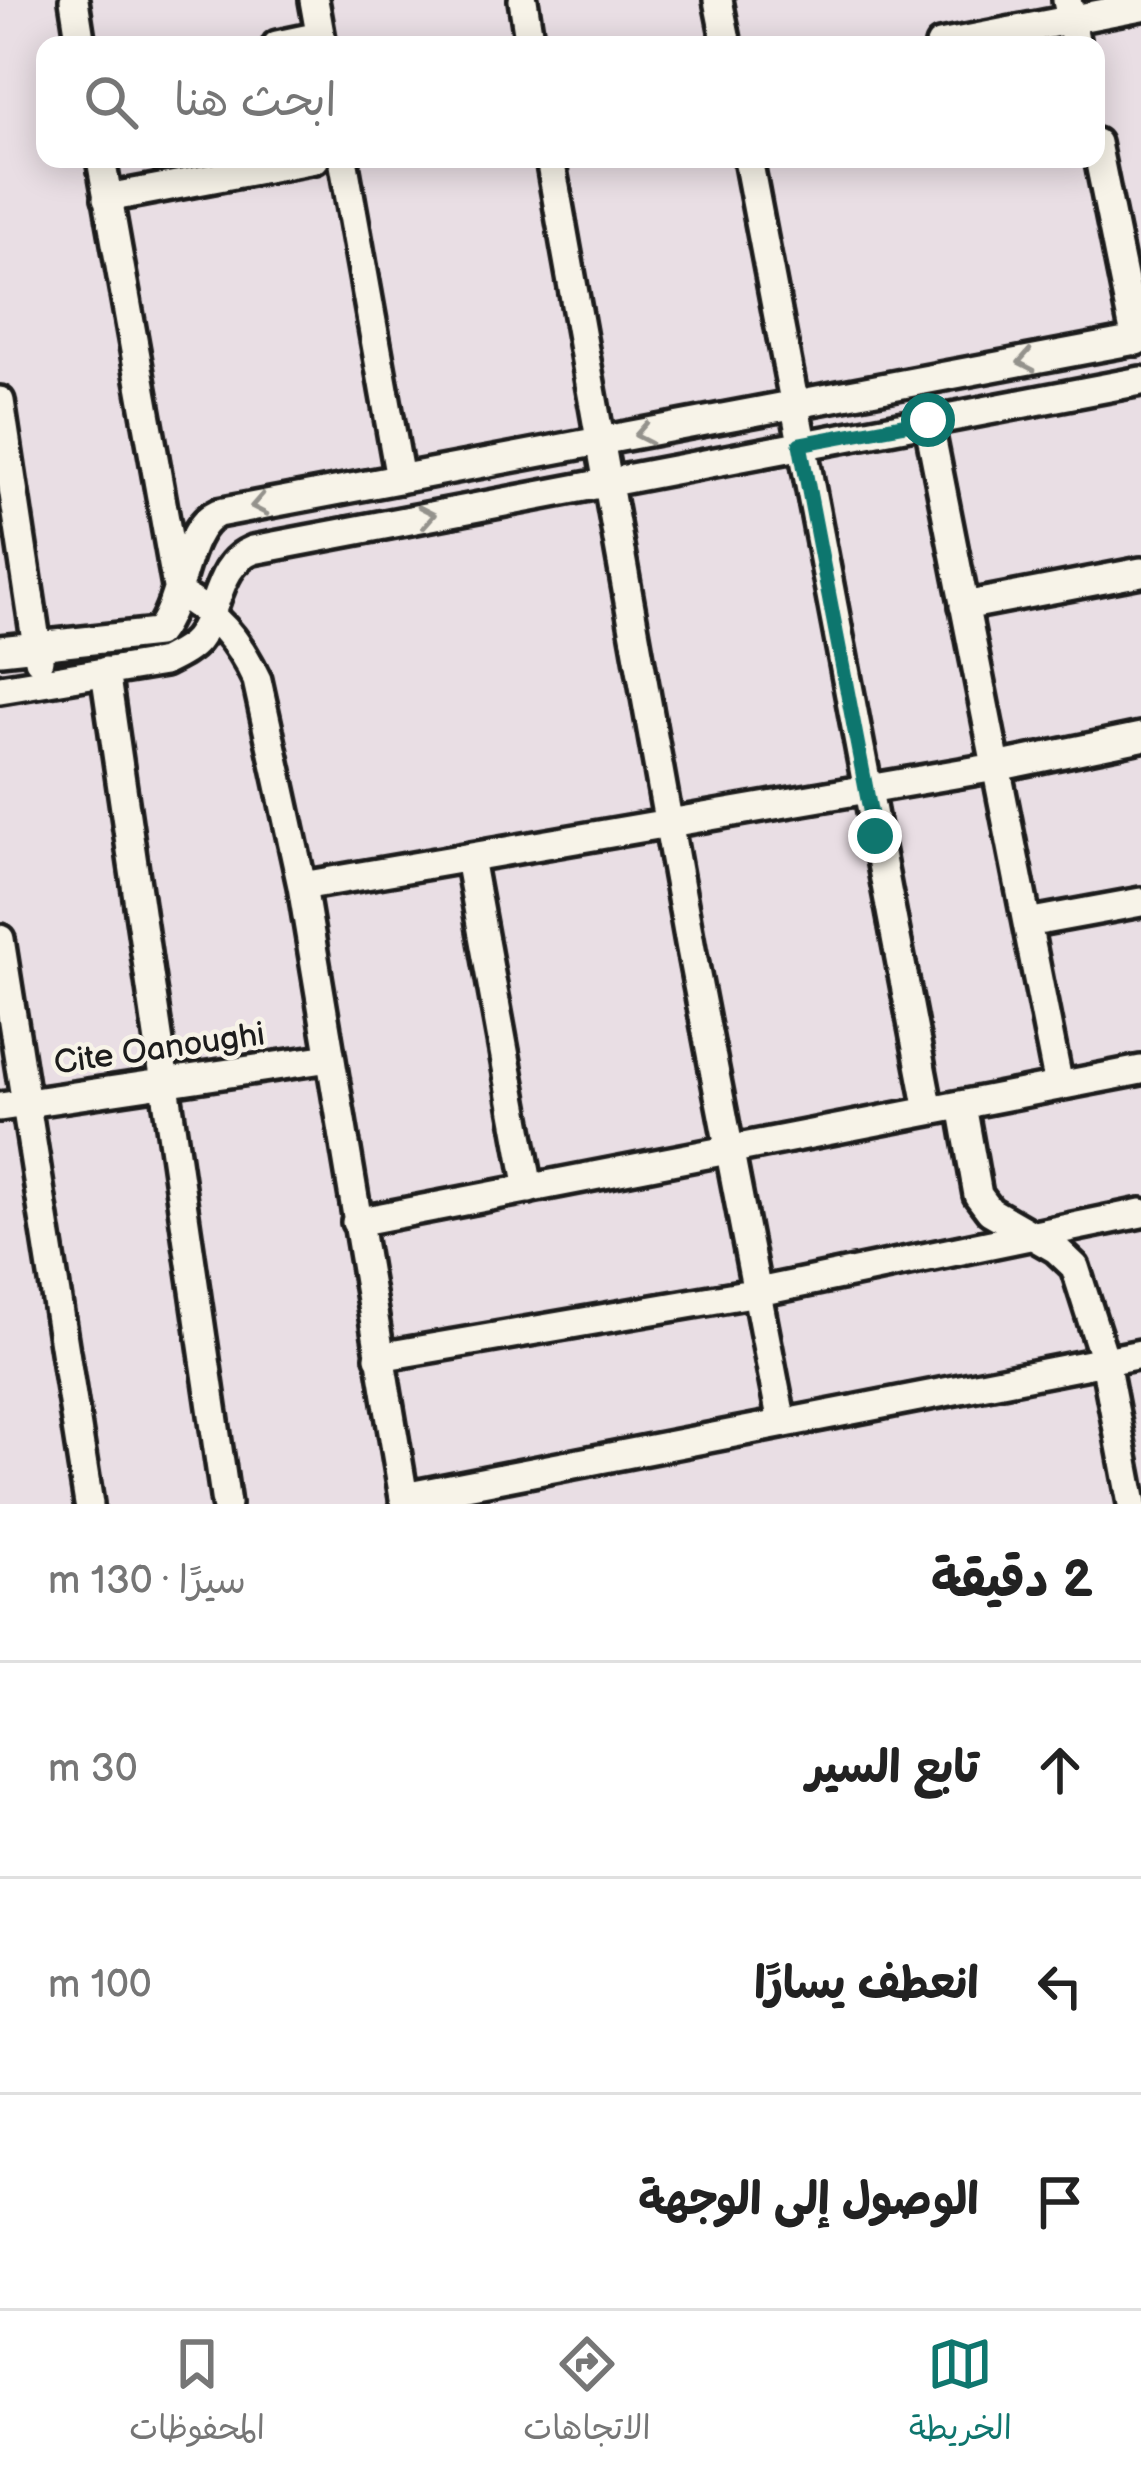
<!DOCTYPE html>
<html lang="ar">
<head>
<meta charset="utf-8">
<style>
	:root { --surface:#fff; --page:#f6f6f6; --text:#222; --muted:#767676; --line:#e0e0e0; --accent:#0f766e }
	body { margin:0; font-family:"Balsamiq Sans","Playpen Sans Arabic",sans-serif; background:var(--page); color:var(--text); direction:rtl }
	.stop { position:absolute; width:36px; height:36px; margin:-27px; border:9px solid #0f766e; border-radius:50%; background:#fff }
	.stop.end { background:#0f766e; border-color:#fff; box-shadow:0 3px 12px #0008 }
	.list { margin:0; padding:0; list-style:none }
	h2 { display:flex; justify-content:space-between; align-items:center; height:156px; margin:0; padding:0 48px; font-size:51px }
	h2 small { font-size:39px; font-weight:400; color:var(--muted) }
	.list li { display:grid; grid-template-columns:78px 1fr auto; gap:36px; align-items:center; box-sizing:border-box; height:216px; padding:0 48px; border-top:3px solid var(--line) }
	.list b { display:block; font-size:45px; white-space:nowrap }
	.list em { font-size:39px; font-style:normal; color:var(--muted) }
	.icon { flex:none; width:66px; height:66px; fill:none; stroke:currentColor; stroke-width:2; stroke-linecap:round; stroke-linejoin:round }
	.map { position:relative; flex:none; width:1141px; height:1504px; overflow:hidden; direction:ltr }
	.search { position:absolute; background:var(--surface); box-shadow:0 6px 30px #0003; left:36px; right:36px; top:36px; height:132px; display:flex; align-items:center; gap:30px; box-sizing:border-box; padding:0 42px; border-radius:24px; color:var(--muted); font-size:45px }
	.sheet { height:804px; background:var(--surface) }
	nav { display:flex; justify-content:space-around; align-items:center; box-sizing:border-box; height:168px; border-top:3px solid var(--line); background:var(--surface); font-size:33px; color:var(--muted) }
	nav a { display:grid; justify-items:center; gap:6px }
	nav .on { color:var(--accent) }
	.map>svg:first-child { display:block }
	.lines { fill:none; stroke-linecap:round; stroke-linejoin:round }
	.minor-casing { stroke:#1c1c1c; stroke-width:36 }
	.minor { stroke:#f7f3e8; stroke-width:27 }
	.oneway { stroke:#94928c }
	.route { stroke:#0f766e; stroke-width:15 }
	.labels { text-anchor:middle; stroke-width:9; stroke-linejoin:round; paint-order:stroke }
	.street-label { font-size:33px; fill:#1c1c1c; stroke:#f7f3e8 }
</style>
</head>
<body>
<div class="map">
<svg width="1141" height="1504" viewBox="0 0 1141 1504">
	<rect width="100%" height="100%" fill="#e9dee4"/>
	<filter id="ink" filterUnits="userSpaceOnUse"><feTurbulence type="fractalNoise" baseFrequency=".00833" numOctaves="2"/><feDisplacementMap in="SourceGraphic" scale="24" xChannelSelector="R" yChannelSelector="G"/><feConvolveMatrix kernelMatrix="1 2 1 2 8 2 1 2 1" color-interpolation-filters="sRGB"/></filter>
	<g filter="url(#ink)">
		<g class="lines">
			<defs>
				<path id="minor" d="M74 0 81 45
					M314 0 322 45
					M523 0 530 45
					M718 0 727 45
					M1067 0 1076 45
					M277 45 320 36
					M940 45 1141 6
					M1096 143 1136 341
					M101 159 178 593C216 614 238 639 257 680L302 886 405 1504
					M343 159 400 479
					M550 159 691 949 782 1423
					M748 159 929 1111
					M107 198 315 159
					M0 401 39 660
					M928 420 1059 1086
					M964 606 1141 572
					M0 650 157 633C184 601 182 529 218 513L1141 339
					M105 671 226 1504
					M0 689 164 662C175 656 189 650 197 640 219 612 216 564 253 550L1141 381
					M469 858 529 1189
					M302 886 996 767 1141 737
					M1027 923 1141 902
					M0 939 89 1504
					M962 1105 978 1195 990 1211 1056 1249 1075 1267 1105 1361 1132 1504
					M0 1107 330 1058
					M356 1222 1141 1070
					M379 1357 758 1292 1141 1213
					M404 1497 1141 1354"/>
			</defs>
			<use href="#minor" class="minor-casing"/>
			<use href="#minor" class="minor"/>
		</g>
		<defs><path id="oneway-chevron" d="M-2-3.5L2.5 0L-2 3.5" fill="none" stroke-width="1.6" stroke-linecap="round" stroke-linejoin="round" transform="scale(3)"/></defs>
		<g class="oneway">
			<use href="#oneway-chevron" transform="translate(1026 361) rotate(169)"/>
			<use href="#oneway-chevron" transform="translate(643 434) rotate(169)"/>
			<use href="#oneway-chevron" transform="translate(259 505) rotate(169)"/>
			<use href="#oneway-chevron" transform="translate(427 516) rotate(-11)"/>
		</g>
	</g>
	<g class="lines" filter="url(#ink)">
		<path class="route" d="M875 836 800 444 928 420"/>
	</g>
	<g class="labels">
		<g class="street-label">
			<text transform="translate(159 1047) rotate(-8)" y="12">Cite Oanoughi</text>
		</g>
	</g>
</svg>
<div class="stop" style="left:928px;top:420px"></div>
<div class="stop end" style="left:875px;top:836px"></div>
<div class="search"><svg class="icon" aria-label="search" viewBox="0 0 24 24"><circle cx="10" cy="10" r="6"/><path d="M15 15l6 6"/></svg>ابحث هنا</div>
</div>
<section class="sheet">
<h2>2 دقيقة<small>سيرًا · 130 m</small></h2>
<ul class="list">
<li><svg class="icon" aria-label="ahead" viewBox="0 0 24 24"><path d="M12 20V5M6 11l6-6 6 6"/></svg><div><b>تابع السير</b></div><em>30 m</em></li>
<li><svg class="icon" aria-label="left" viewBox="0 0 24 24"><path d="M17 20v-9H6M10 6l-5 5 5 5"/></svg><div><b>انعطف يسارًا</b></div><em>100 m</em></li>
<li><svg class="icon" aria-label="arrive" viewBox="0 0 24 24"><path d="M6 21V4h12l-3 4 3 4H6"/></svg><div><b>الوصول إلى الوجهة</b></div></li>
</ul>
</section>
<nav>
<a class="on"><svg class="icon" aria-label="map" viewBox="0 0 24 24"><path d="M3 6l6-2 6 2 6-2v14l-6 2-6-2-6 2zM9 4v14M15 6v14"/></svg>الخريطة</a>
<a><svg class="icon" aria-label="directions" viewBox="0 0 24 24"><path d="M12 3l9 9-9 9-9-9zM9 14v-3h6M13 9l2 2-2 2"/></svg>الاتجاهات</a>
<a><svg class="icon" aria-label="saved" viewBox="0 0 24 24"><path d="M7 4h10v16l-5-4-5 4z"/></svg>المحفوظات</a>
</nav>
</body>
</html>
